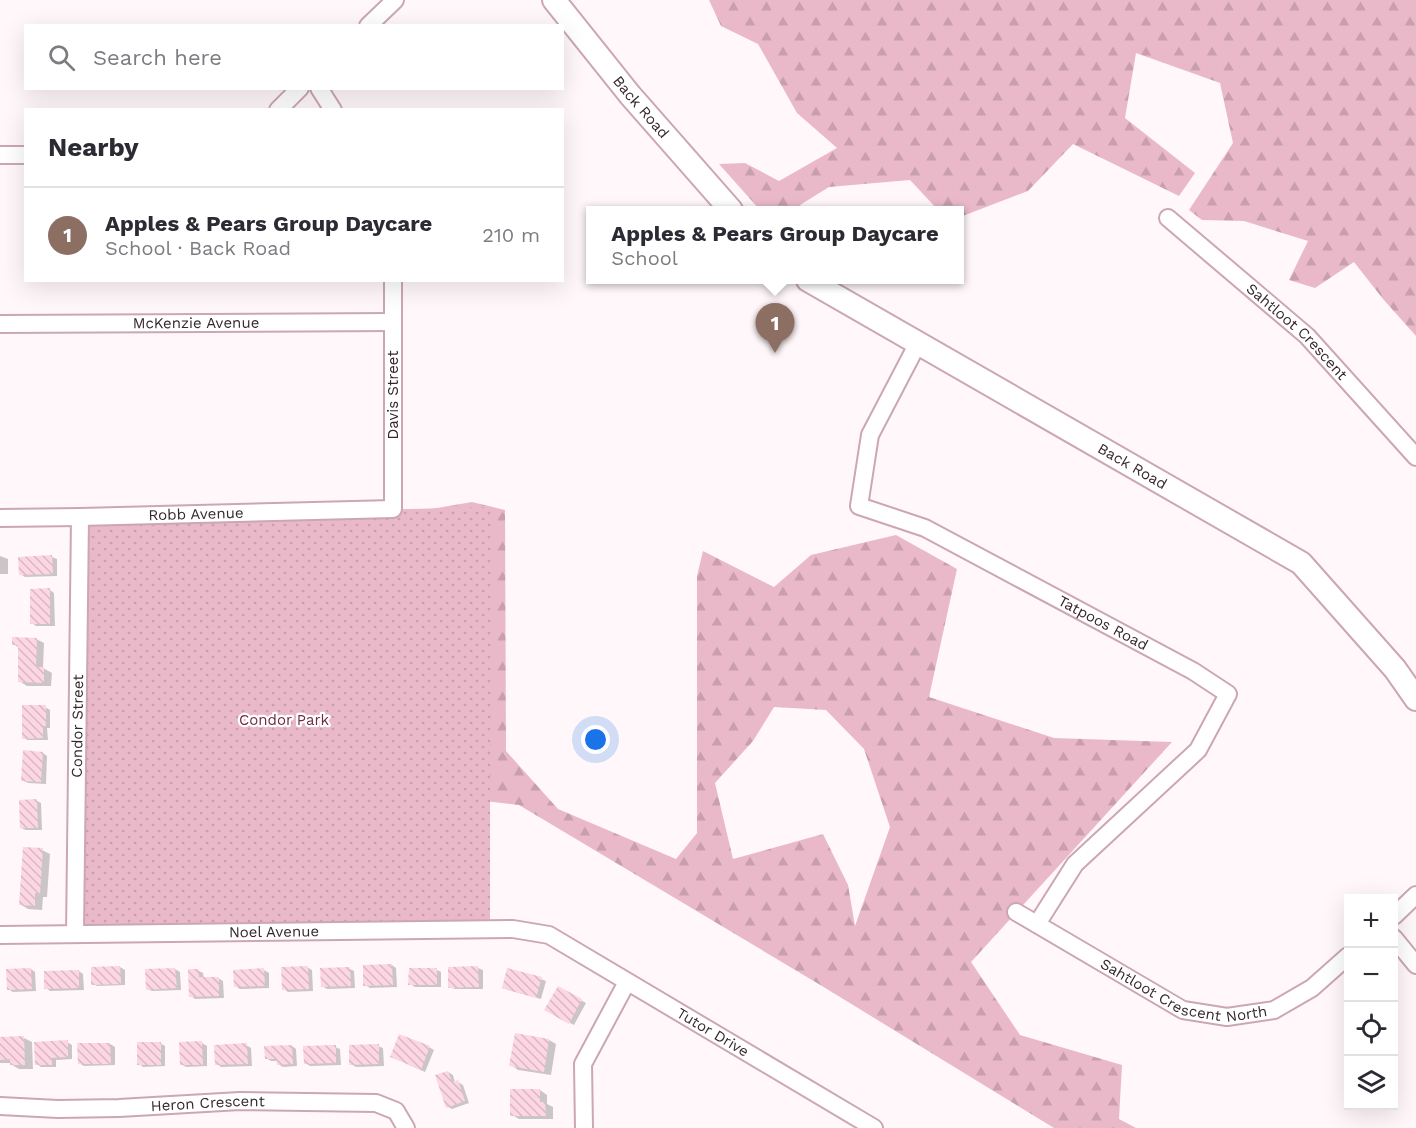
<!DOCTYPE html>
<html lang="en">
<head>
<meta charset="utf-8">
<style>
	:root { --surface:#fff; --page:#f2f2f3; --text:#2b2b33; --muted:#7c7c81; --line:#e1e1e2; --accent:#3d8583 }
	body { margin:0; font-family:"Work Sans",sans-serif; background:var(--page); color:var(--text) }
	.controls { position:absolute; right:18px; bottom:18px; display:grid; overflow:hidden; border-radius:0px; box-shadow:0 6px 24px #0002 }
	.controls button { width:54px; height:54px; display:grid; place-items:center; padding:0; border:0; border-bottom:2px solid var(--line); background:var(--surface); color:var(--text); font:30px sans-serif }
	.you { position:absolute; left:596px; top:740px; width:21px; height:21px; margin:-15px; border:4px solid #fff; border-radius:50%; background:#1a73e8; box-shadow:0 0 0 9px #1a73e833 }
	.badge { display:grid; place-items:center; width:39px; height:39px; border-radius:50%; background:var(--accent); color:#fff; font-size:20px; font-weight:700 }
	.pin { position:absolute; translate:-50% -50px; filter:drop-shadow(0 2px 3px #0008) }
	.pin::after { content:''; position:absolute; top:32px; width:21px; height:18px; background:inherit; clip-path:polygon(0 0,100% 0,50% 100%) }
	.popup { position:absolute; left:586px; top:206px; width:378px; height:78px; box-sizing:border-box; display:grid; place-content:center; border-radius:0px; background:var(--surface); filter:drop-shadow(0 2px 4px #0005); font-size:20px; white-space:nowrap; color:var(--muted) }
	.popup b { font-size:22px; color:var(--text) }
	.popup::after { content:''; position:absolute; left:50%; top:100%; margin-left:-12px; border:12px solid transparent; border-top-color:var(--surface) }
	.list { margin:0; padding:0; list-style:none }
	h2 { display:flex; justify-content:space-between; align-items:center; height:78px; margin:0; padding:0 24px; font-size:26px }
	h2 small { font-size:20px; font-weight:400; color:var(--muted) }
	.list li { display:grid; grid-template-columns:39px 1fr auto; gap:18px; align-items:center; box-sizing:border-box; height:96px; padding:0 24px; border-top:2px solid var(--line) }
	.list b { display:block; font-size:22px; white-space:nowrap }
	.list p { margin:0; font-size:20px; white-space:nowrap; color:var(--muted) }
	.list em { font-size:20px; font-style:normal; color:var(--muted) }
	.icon { flex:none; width:33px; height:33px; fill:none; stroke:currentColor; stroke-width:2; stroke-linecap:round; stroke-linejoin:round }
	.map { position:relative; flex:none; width:1416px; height:1128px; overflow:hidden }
	.search { position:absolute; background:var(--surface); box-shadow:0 6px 24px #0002; left:24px; top:24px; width:540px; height:66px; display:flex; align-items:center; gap:15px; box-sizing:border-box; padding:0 21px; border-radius:0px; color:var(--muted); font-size:22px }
	.panel { position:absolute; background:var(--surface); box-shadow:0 6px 24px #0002; left:24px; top:108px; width:540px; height:174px; border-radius:0px }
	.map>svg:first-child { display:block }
	.forest { fill:url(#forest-firs); fill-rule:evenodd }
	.park { fill:url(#park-dots) }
	.shadow { fill:#0003 }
	.building { fill:url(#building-back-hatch) }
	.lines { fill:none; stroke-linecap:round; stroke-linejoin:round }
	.street-casing { stroke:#cca7b3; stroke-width:20 }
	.secondary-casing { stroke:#cca7b3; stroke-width:26 }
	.street { stroke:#fff; stroke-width:16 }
	.secondary { stroke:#fff; stroke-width:22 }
	.labels { text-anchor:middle; stroke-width:4.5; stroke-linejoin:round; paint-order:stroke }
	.street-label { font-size:15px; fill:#35272c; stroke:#fff }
	.park-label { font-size:15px; fill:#702c47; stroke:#fff }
</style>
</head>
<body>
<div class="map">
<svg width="1416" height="1128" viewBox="0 0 1416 1128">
	<defs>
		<pattern id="forest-firs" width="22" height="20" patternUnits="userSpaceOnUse" patternTransform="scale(1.5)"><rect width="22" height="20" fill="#eab9c9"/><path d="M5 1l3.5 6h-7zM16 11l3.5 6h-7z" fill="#c99fad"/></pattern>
		<pattern id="park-dots" width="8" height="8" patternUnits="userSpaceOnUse" patternTransform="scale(1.5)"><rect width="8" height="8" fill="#eab9c9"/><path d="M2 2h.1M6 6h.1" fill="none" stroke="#c99fad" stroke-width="1.8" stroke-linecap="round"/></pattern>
		<pattern id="building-back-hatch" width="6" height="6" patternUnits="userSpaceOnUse" patternTransform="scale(1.5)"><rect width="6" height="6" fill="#fcd6e2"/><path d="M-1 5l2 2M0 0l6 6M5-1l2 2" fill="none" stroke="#d9b8c2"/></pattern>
	</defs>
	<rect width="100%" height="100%" fill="#fff7f9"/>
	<path class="forest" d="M709 0H1416V336L1383 299 1354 262 1315 288 1289 280 1308 241 1244 221 1202 220 1189 210 1233 143 1220 83 1136 53 1125 118 1195 173 1179 196 1073 144 1028 191 960 217V210H938L910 180 829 187 800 205 804 210H760L719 164 745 163 779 181 837 148 797 113 758 44 721 26Z
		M472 502 505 510 506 751 558 809 676 859 697 833V576L703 551 774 587 811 555 896 535 957 569 929 697 1054 738 1172 742 971 962 1020 1035 1122 1065 1119 1119 1136 1128H1054L822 986 519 805 485 801 408 513ZM774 707 826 710 864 749 890 827 855 926 848 885 823 834 733 859 715 783 753 741Z"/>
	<path class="park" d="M493 507 490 782V929L75 934 80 517Z"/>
	<path class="shadow" d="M0 556 8 559V574H0Z
		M52 557 57 559V576L25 577 20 574Z
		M50 590 54 593 55 626H36L32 623Z
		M36 639 44 643 43 668 52 673 51 686H27L19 681 20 648 13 644Z
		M45 707 50 710V728H47L48 740H28L23 738Z
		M43 753 47 756 46 784 28 783 23 780Z
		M37 801 41 803 42 830H26L21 828Z
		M42 850 50 854 47 897H43L42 910 28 909 20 904Z
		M392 965 396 968 397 987 370 988 365 985Z
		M120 967 125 970V985L97 986 93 984Z
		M307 967 312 970 313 991 288 992 284 989Z
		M478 968 483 970V989H455L450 987Z
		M31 969 35 972 36 991 13 992 8 989Z
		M175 969 180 972 181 990 152 991 147 989Z
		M350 969 354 971 355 988 327 989 322 986Z
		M264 970 269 973V988L240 989 235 986Z
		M437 970 441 972V987H415L410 984Z
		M79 971 83 974 84 990 50 991 46 988Z
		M199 971 203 973 204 979 218 978 223 981 224 998 195 999 191 996Z
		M541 979 546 981 541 999 508 990 503 988Z
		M558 988 586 1003 574 1025 546 1010Z
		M24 1038 32 1042 33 1069H19L12 1065V1063H0V1039Z
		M549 1040 556 1044 551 1075 518 1070 511 1065Z
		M67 1042 72 1045V1059L56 1060V1067H41L37 1064Z
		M160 1043 165 1046V1066L143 1067 139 1064Z
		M202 1043 207 1046V1066L186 1067 181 1064Z
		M110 1044 115 1047V1065L84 1066 79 1063Z
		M246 1045 251 1048 252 1066 221 1067 217 1064Z
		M292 1046 296 1049 297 1066 283 1067 278 1064V1061H271L266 1058Z
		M378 1046 383 1048 384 1066 356 1067 351 1064Z
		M335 1047 340 1049 341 1065 310 1066 305 1063Z
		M429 1047 434 1050 425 1072 409 1065Z
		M448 1072 453 1075 455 1083 458 1082 463 1085 469 1103 452 1109 448 1107Z
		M540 1090 547 1095V1104L553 1107V1119H519L512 1115Z"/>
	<path class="building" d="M52 555 53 574 19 575 18 557Z
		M50 588V624H30V589Z
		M12 637 37 638 36 667H44V683L18 682V645H12Z
		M22 705H46V726H43V738L22 739Z
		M23 750 43 752 41 782 21 781Z
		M37 799 38 828H20L19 800Z
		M23 847 43 848 40 894 35 893V906L19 905Z
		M392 964 393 985 363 986V965Z
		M120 966 121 984 91 985V967Z
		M308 966 309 989 282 990 281 967Z
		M478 966 479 987 448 988V967Z
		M350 967 351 986 321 987 320 968Z
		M31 968 32 989 7 990 6 969Z
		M175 968 177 988 146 990 145 969Z
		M264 968 265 986 234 987 233 970Z
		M409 968H437V985H408Z
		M507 968 542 977 536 998 502 988Z
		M188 969H199V977H219V996L189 997Z
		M79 970V988L44 989V971Z
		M558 986 582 999 569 1024 544 1010Z
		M515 1033 549 1039 544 1072 509 1066Z
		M399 1034 430 1046 421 1070 390 1057Z
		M24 1036 25 1065H10V1059L0 1060V1037Z
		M68 1040V1057L52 1058V1065H35L34 1042Z
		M202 1041 203 1065H180L179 1042Z
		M137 1042H161V1065H137Z
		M77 1043H110L111 1064H78Z
		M247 1043 248 1064 215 1065 214 1045Z
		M379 1044V1064L349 1065V1045Z
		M292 1045 293 1064 277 1065 276 1059H265L264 1046Z
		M336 1045V1063L304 1064 303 1046Z
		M448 1071 452 1082 458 1080 465 1101 446 1108 435 1075Z
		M510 1089H540V1102H545L546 1116H510Z"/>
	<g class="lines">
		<defs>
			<g id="street">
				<path d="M368 26 395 0"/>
				<path d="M319 88 333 110"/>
				<path d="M278 110 300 88"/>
				<path d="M0 155H26"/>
				<path id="s1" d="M1168 218 1307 336 1416 457"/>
				<path id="s2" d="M0 324 393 322"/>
				<path id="s3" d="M918 343 870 435 859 506 925 528 1193 671 1228 694 1198 750 1075 864 1037 924"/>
				<path id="s4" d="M0 518 80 517 393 509V280"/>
				<path id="s5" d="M1016 912 1183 1010 1227 1017 1274 1010 1312 988 1348 956"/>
				<path d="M1394 916 1416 895"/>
				<path id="s6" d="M75 934 80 517"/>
				<path id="s7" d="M0 935 513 929 549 935 874 1128"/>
				<path d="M1394 938 1416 965"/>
				<path id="s8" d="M0 1106 58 1109 119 1108 240 1101 376 1103 396 1111 406 1128"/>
				<path d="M584 1128 583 1064 627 982"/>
			</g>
			<g id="secondary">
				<path id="s9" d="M554 0 630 95 731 210"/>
				<path id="s10" d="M808 280 1301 563 1395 669 1416 699"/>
			</g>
		</defs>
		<use href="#street" class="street-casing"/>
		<use href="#secondary" class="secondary-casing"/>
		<use href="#street" class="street"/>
		<use href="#secondary" class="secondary"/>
	</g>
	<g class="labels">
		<g class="street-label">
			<text dy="5" stroke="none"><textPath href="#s9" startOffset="138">Back Road</textPath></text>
			<text dy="5" stroke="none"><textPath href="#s2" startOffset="196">McKenzie Avenue</textPath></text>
			<text dy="5" stroke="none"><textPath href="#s1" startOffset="172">Sahtloot Crescent</textPath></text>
			<text transform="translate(393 395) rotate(-90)" y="5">Davis Street</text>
			<text dy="5" stroke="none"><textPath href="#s10" startOffset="374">Back Road</textPath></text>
			<text dy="5" stroke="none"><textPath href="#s4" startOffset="196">Robb Avenue</textPath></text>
			<text dy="5" stroke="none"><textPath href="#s3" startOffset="447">Tatpoos Road</textPath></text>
			<text dy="5" stroke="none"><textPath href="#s6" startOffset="208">Condor Street</textPath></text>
			<text dy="5" stroke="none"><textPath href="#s7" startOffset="274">Noel Avenue</textPath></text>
			<text dy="5" stroke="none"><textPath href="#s5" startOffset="189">Sahtloot Crescent North</textPath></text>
			<text dy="5" stroke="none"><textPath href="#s7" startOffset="740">Tutor Drive</textPath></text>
			<text dy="5" stroke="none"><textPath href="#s8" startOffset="208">Heron Crescent</textPath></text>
		</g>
		<g class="park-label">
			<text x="284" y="725">Condor Park</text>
		</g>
	</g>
</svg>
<div class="controls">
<button>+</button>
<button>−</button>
<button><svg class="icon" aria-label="locate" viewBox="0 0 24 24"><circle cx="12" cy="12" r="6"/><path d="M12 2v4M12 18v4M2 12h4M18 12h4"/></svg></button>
<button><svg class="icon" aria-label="layers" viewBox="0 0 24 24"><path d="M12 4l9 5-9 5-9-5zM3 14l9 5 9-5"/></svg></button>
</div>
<div class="you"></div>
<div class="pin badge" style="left:775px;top:353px;background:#8d6e63">1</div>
<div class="popup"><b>Apples &amp; Pears Group Daycare</b>School</div>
<div class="search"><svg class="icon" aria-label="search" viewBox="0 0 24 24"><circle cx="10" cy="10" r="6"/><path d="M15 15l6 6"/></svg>Search here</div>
<section class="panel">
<h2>Nearby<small></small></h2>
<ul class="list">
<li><span class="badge" style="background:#8d6e63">1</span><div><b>Apples &amp; Pears Group Daycare</b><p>School · Back Road</p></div><em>210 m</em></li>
</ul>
</section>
</div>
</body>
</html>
